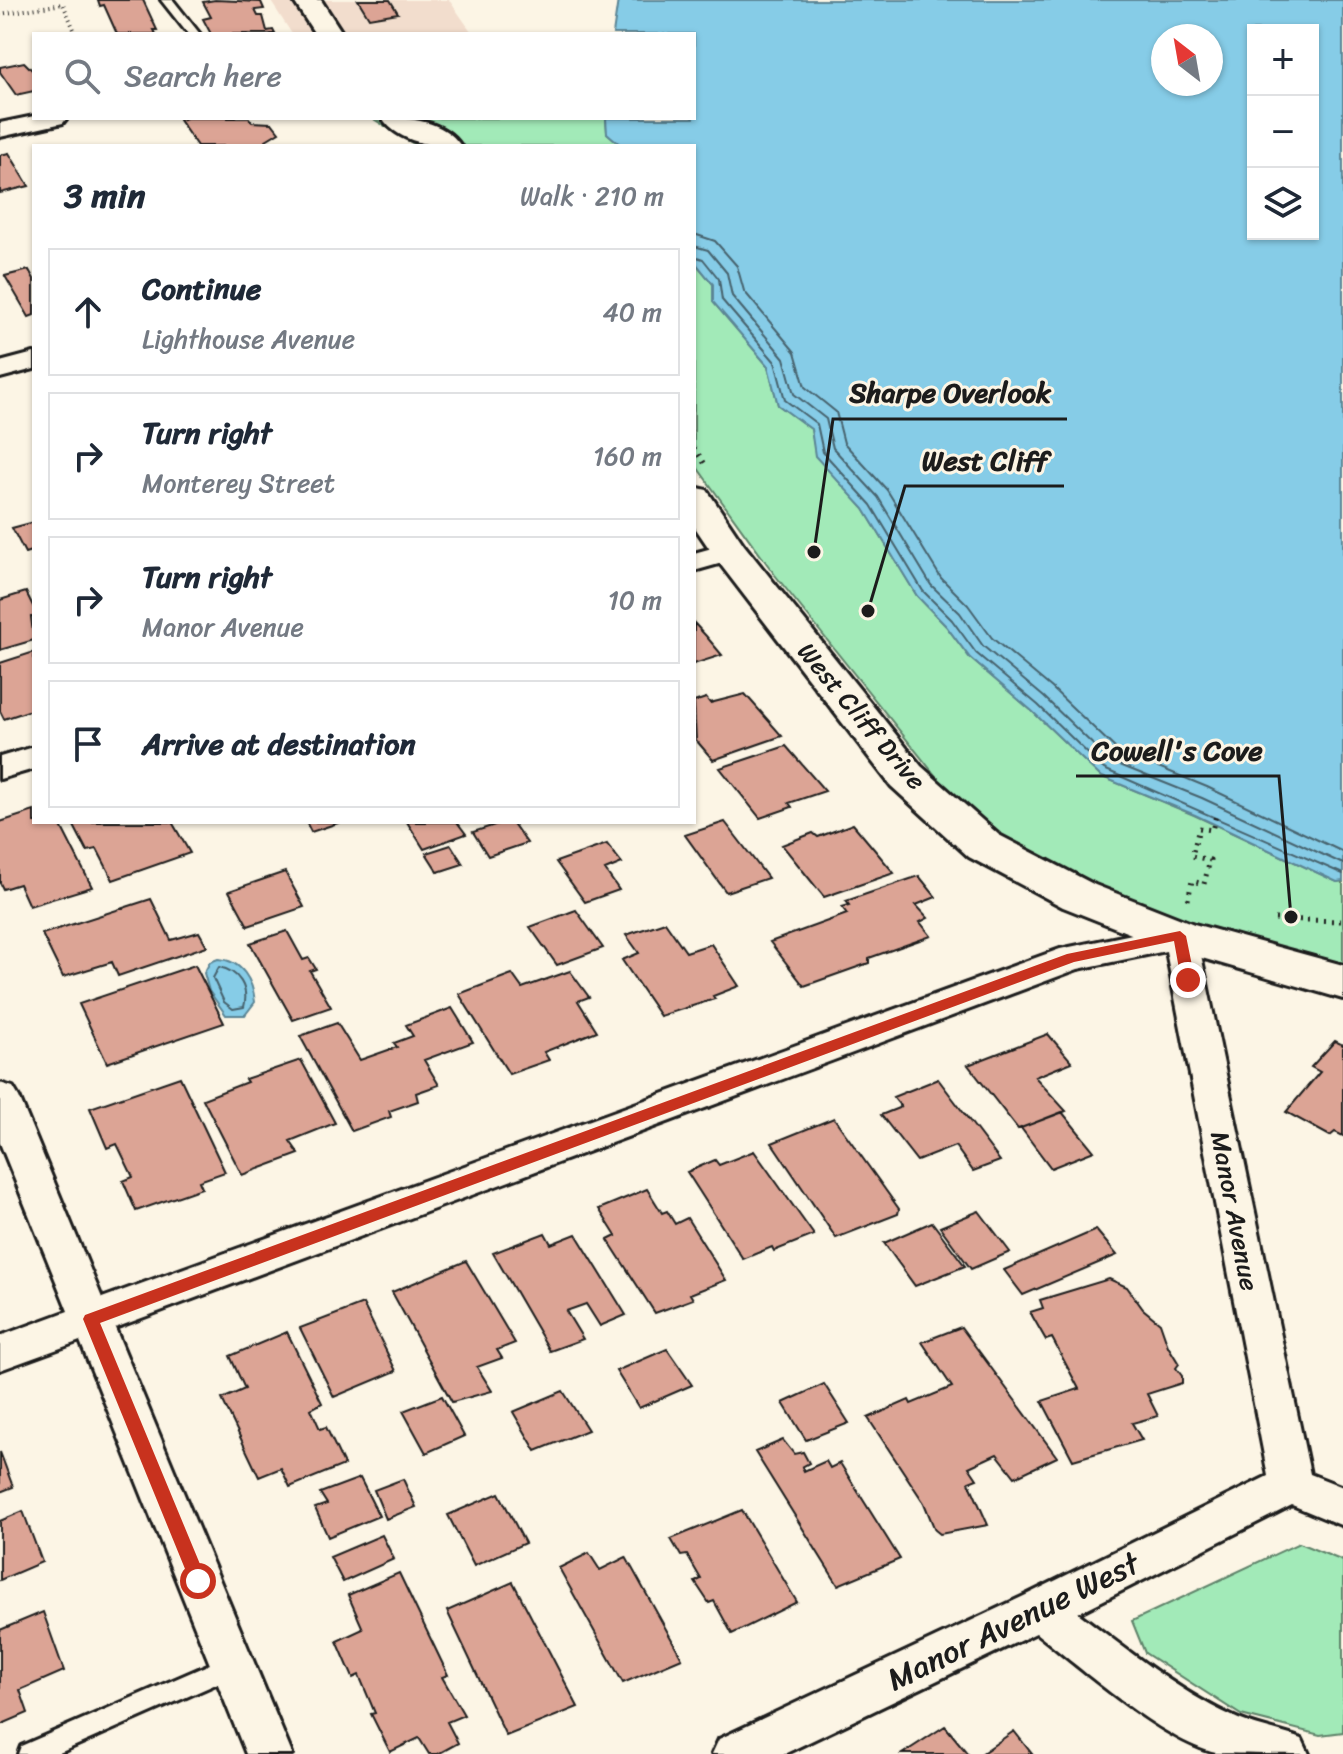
<!DOCTYPE html>
<html lang="en">
<head>
<meta charset="utf-8">
<style>
	:root { --surface:#fff; --page:#f6f6f7; --text:#1f2937; --muted:#747a83; --line:#e0e1e3 }
	body { margin:0; font-family:Sriracha,sans-serif; background:var(--page); color:var(--text) }
	.controls { position:absolute; right:24px; top:24px; display:grid; overflow:hidden; border-radius:0px; box-shadow:0 2px 6px #0004 }
	.controls button { width:72px; height:72px; display:grid; place-items:center; padding:0; border:0; border-bottom:2px solid var(--line); background:var(--surface); color:var(--text); font:40px sans-serif }
	.compass { position:absolute; left:1151px; top:24px; width:72px; height:72px; border-radius:50%; background:var(--surface); box-shadow:0 2px 6px #0004; rotate:329deg }
	.stop { position:absolute; width:24px; height:24px; margin:-18px; border:6px solid #c8321e; border-radius:50%; background:#fff }
	.stop.end { background:#c8321e; border-color:#fff; box-shadow:0 2px 8px #0008 }
	.list { margin:0; padding:0; list-style:none }
	h2 { display:flex; justify-content:space-between; align-items:center; height:104px; margin:0; padding:0 32px; font-size:34px }
	h2 small { font-size:26px; font-weight:400; color:var(--muted) }
	.list li { display:grid; grid-template-columns:52px 1fr auto; gap:24px; align-items:center; box-sizing:border-box; height:128px; margin:0 16px 16px; padding:0 16px; border:2px solid var(--line); border-radius:0px }
	.list b { display:block; font-size:30px; white-space:nowrap }
	.list p { margin:0; font-size:26px; white-space:nowrap; color:var(--muted) }
	.list em { font-size:26px; font-style:normal; color:var(--muted) }
	.icon { flex:none; width:44px; height:44px; fill:none; stroke:currentColor; stroke-width:2; stroke-linecap:round; stroke-linejoin:round }
	.map { position:relative; flex:none; width:1343px; height:1754px; overflow:hidden }
	.search { position:absolute; background:var(--surface); box-shadow:0 2px 6px #0004; left:32px; top:32px; width:664px; height:88px; display:flex; align-items:center; gap:20px; box-sizing:border-box; padding:0 28px; border-radius:0px; color:var(--muted); font-size:30px }
	.panel { position:absolute; background:var(--surface); box-shadow:0 2px 6px #0004; left:32px; top:144px; width:664px; height:680px; border-radius:0px }
	.map>svg:first-child { display:block }
	.built { fill:#f2ddcd }
	.green { fill:#a2eab8; stroke:#5f836a; stroke-width:2 }
	.water { fill:#86cce7; stroke:#5c8696; stroke-width:2; fill-rule:evenodd }
	.lines { fill:none; stroke-linecap:round; stroke-linejoin:round }
	.shore { stroke:#46626d; stroke-width:2 }
	.building { fill:#dca495; stroke:#1c1c1c; stroke-width:2 }
	.service-casing { stroke:#1c1c1c; stroke-width:6 }
	.minor-casing { stroke:#1c1c1c; stroke-width:6 }
	.tertiary-casing { stroke:#1c1c1c; stroke-width:6 }
	.path-far1 { stroke:#1c1c1c; stroke-width:4; stroke-dasharray:1 4; stroke-linecap:butt }
	.path { stroke:#1c1c1c; stroke-width:5; stroke-dasharray:2 6; stroke-linecap:butt }
	.service { fill:#fcf5e5; fill-rule:evenodd }
	.minor { fill:#fcf5e5; fill-rule:evenodd }
	.tertiary { fill:#fcf5e5; fill-rule:evenodd }
	.route { fill:#c8321e }
	.labels { text-anchor:middle; stroke-width:6; stroke-linejoin:round; paint-order:stroke }
	.street-label { font-size:26px; fill:#1c1c1c; stroke:#fcf5e5 }
	.near-street-label { font-size:32px; fill:#1c1c1c; stroke:#fcf5e5 }
	.leader { fill:none; stroke:#1c1c1c; stroke-width:3 }
	.callout-dot { fill:#1c1c1c; stroke:#fcf5e5; stroke-width:3 }
	.callout-label { font-size:28px; text-anchor:middle; font-weight:bold; fill:#1c1c1c; stroke:#fcf5e5; stroke-width:6; stroke-linejoin:round; paint-order:stroke }
</style>
</head>
<body>
<div class="map">
<svg width="1343" height="1754" viewBox="0 0 1343 1754">
	<rect width="100%" height="100%" fill="#fcf5e5"/>
	<filter id="ink" filterUnits="userSpaceOnUse"><feTurbulence type="fractalNoise" baseFrequency=".0125" numOctaves="2"/><feDisplacementMap in="SourceGraphic" scale="16" xChannelSelector="R" yChannelSelector="G"/><feConvolveMatrix kernelMatrix="1 2 1 2 8 2 1 2 1" color-interpolation-filters="sRGB"/></filter>
	<g filter="url(#ink)">
		<path class="built" d="M270 0H449L473 34H292Z"/>
		<path class="green" d="M372 118H606L607 133 622 146H417Z
			M694 261 713 284V302L768 366 778 405 811 429 816 456 864 509 917 596 946 626 970 658 1032 711 1100 776 1194 815 1337 882 1343 881V975L1149 926 1000 836 947 790 775 575 694 463Z
			M1299 1543 1343 1561V1732L1320 1735 1241 1715 1145 1653 1132 1621Z"/>
		<path class="water" d="M618 0H1343V881L1337 882 1195 815 1100 776 1032 711 970 658 946 626 917 596 864 509 815 456 811 429 778 405 768 366 713 302V284L694 261V146H622L607 133 606 118H694V34H613ZM1253 30H1313V234H1253ZM1211 36V84H1163V36Z
			M218 959C242 960 253 981 255 1002L245 1015H226L209 991 204 973 210 962Z"/>
		<g class="lines">
			<path class="shore" d="M694 234 715 241 737 266 744 291 795 352 805 387 836 412 844 443 887 490 941 578 968 605 992 638 1052 688 1117 750 1207 787 1343 852
				M694 246 708 250 727 273 732 296 784 358 794 394 826 419 833 448 878 497 931 585 960 613 983 646 1044 697 1110 761 1202 798 1343 864
				M694 256 703 259 719 279 722 300 775 362 785 400 817 424 823 452 871 505 923 591 952 620 976 653 1038 705 1104 769 1343 874
				M219 967C239 971 249 988 244 1007L233 1009 224 1002 213 978Z"/>
		</g>
		<path class="building" d="M98 0H143L157 30H154L156 34H117L104 5 100 6Z
			M215 0 261 2 264 9 255 10 258 16H263L267 31 273 30 275 34H211L203 19 211 17 203 2Z
			M358 0H390L398 13 369 18Z
			M24 62 34 72V91L16 95 0 72V67Z
			M187 118H249L252 122 272 123 279 132 266 140 270 146H197L179 120Z
			M9 153 29 186 0 193V155Z
			M29 270 34 279V315L29 317 5 276Z
			M34 522V550L25 553 12 528Z
			M26 592 34 608V617H31L34 640 0 650V600Z
			M694 623 706 636 722 655 694 664Z
			M34 652V709L4 719 0 711V663Z
			M745 694 782 736 713 760 696 740 694 702 706 698 710 703Z
			M786 746 825 791 789 803 792 807 760 818 720 768Z
			M34 811V822H59L92 887 29 906 19 884 3 889 0 883V822Z
			M72 822H172L190 853 113 880 97 849 87 851Z
			M306 822H341L311 832Z
			M407 822H457L466 834 424 849Z
			M504 822H512L527 843 488 856 473 832Z
			M725 822 768 878 726 892 685 835Z
			M853 824 894 873 824 897 782 845 813 833 818 837Z
			M607 844 622 863 605 870 619 890 585 902 556 862Z
			M451 845 463 864 438 872 426 853Z
			M285 872 304 907 248 926 229 891Z
			M919 876 936 897 916 905 928 918 920 922 931 936 869 958V963L804 986 770 942 847 914 842 907 849 905 846 901Z
			M151 899 171 940 199 932 207 946 118 976 112 962 63 977 42 934Z
			M576 910 603 948 557 965 530 927Z
			M665 922 686 952 711 944 739 986 713 996 715 999 660 1016 622 960 639 953 626 935Z
			M287 931 303 960 309 958 316 969 310 971 331 1007 293 1020 250 943Z
			M195 965 224 1023 107 1063 79 1004Z
			M570 971 589 997 578 1001 597 1031 544 1052 549 1060 509 1074 459 994 512 974 522 988Z
			M452 1008 473 1042 424 1060 439 1085 416 1093 418 1101 389 1111 391 1117 352 1131 300 1036 337 1023 360 1060 397 1047 394 1043 413 1036 406 1025Z
			M1048 1034 1072 1062 1035 1077 1066 1111 1018 1129 968 1065Z
			M1335 1041 1343 1045V1136L1335 1132 1330 1136 1286 1112 1320 1072 1311 1067Z
			M301 1060 335 1123 290 1141 299 1154 242 1175 203 1099 247 1082 245 1079Z
			M180 1077 225 1172 199 1181 202 1188 136 1211 123 1181 133 1177 117 1144 107 1148 90 1108Z
			M938 1079 1000 1161 973 1171 955 1146 917 1161 881 1115 901 1107 893 1097Z
			M1062 1112 1094 1151 1051 1168 1021 1128Z
			M834 1118 899 1209 898 1214 836 1238 772 1143Z
			M754 1151 814 1235 774 1251 772 1247 743 1259 687 1172 715 1160 719 1165Z
			M647 1189 662 1213 667 1211 675 1224 687 1218 726 1280 690 1294 693 1299 655 1313 608 1240 616 1236 599 1209Z
			M979 1211 1010 1252 971 1269 940 1227Z
			M932 1222 965 1266 915 1286 884 1243Z
			M1096 1230 1117 1255 1023 1295 1004 1270Z
			M545 1233 551 1244 576 1234 626 1315 600 1326 586 1304 566 1311 583 1339 550 1351 493 1253Z
			M466 1261 515 1343 497 1350 502 1358 477 1367 492 1391 452 1402 392 1292Z
			M1109 1279 1127 1287 1143 1309 1160 1323 1168 1346 1179 1364 1176 1368 1182 1376V1383L1147 1394 1158 1416 1132 1423 1142 1440 1073 1460 1042 1401 1079 1389 1052 1338 1046 1340 1030 1312 1043 1308 1040 1300Z
			M363 1304 396 1371 334 1397 300 1328Z
			M961 1327 1057 1457 1015 1477 997 1454 969 1467 977 1479 969 1482 988 1525 940 1534 935 1530 924 1503 868 1418 909 1400 911 1404 952 1387 922 1342Z
			M287 1332 322 1403 311 1409 320 1429 326 1427 344 1465 290 1487 281 1468 259 1477 222 1399 245 1389 230 1356Z
			M667 1349 692 1385 639 1408 616 1371Z
			M824 1384 849 1423 806 1440 783 1403Z
			M563 1391 588 1430 536 1451 513 1412Z
			M442 1396 464 1436 426 1453 403 1411Z
			M783 1440 794 1454 803 1452 809 1463 802 1467 804 1471 826 1461 830 1468 840 1463 900 1559 838 1585 755 1452Z
			M0 1452 13 1487 0 1492Z
			M360 1478 379 1516 328 1537 315 1508 327 1504 320 1493Z
			M403 1479 416 1507 386 1519 374 1490Z
			M499 1493 525 1543 474 1566 448 1515Z
			M742 1510 797 1602 732 1634 714 1601 709 1603 695 1582 701 1579 687 1555 681 1556 671 1539Z
			M23 1511 42 1562 0 1580V1521Z
			M382 1535 394 1559 343 1582 330 1557Z
			M589 1553 600 1570 626 1557 682 1658 623 1683 559 1568Z
			M399 1573 448 1675 442 1677 464 1715 447 1722 458 1743 438 1754H429L419 1738 390 1752 371 1714 375 1713 359 1675 353 1678 337 1641 363 1629 348 1595Z
			M513 1582 578 1707 506 1736 447 1611Z
			M43 1612 64 1671 20 1690 28 1713 0 1725V1630Z
			M945 1726 968 1754H902Z
			M1014 1731 1032 1754H981Z"/>
		<g class="lines">
			<defs>
				<path id="service" d="M161 0H173L200 34H188Z
					M233 1654 241 1657 245 1665 241 1673 57 1754H18L21 1746Z"/>
				<path id="minor" d="M34 116V118H67L63 123 0 137V123Z
					M34 353V369L0 378V362Z
					M730 543 740 546 745 552 740 558 694 571V553Z
					M34 747V769L0 779V757Z
					M1180 924 1192 927 1197 936 1310 1474 1343 1487V1526L1292 1505 1078 1613C1128 1650 1176 1690 1232 1716 1254 1727 1279 1730 1302 1739L1309 1754C1282 1754 1241 1754 1216 1753 1163 1741 1081 1668 1036 1633L784 1754H712L719 1739 1024 1596 1268 1476 1166 951 1078 969 115 1328 292 1754H246L80 1341 0 1370V1336L68 1311 0 1143V1083L13 1087 19 1097 102 1298 1060 949Z"/>
				<path id="tertiary" d="M293 0H321L343 34H315Z
					M382 118C410 118 444 120 461 146 433 146 400 144 382 118Z
					M694 487 707 490 744 545 921 766 999 835 1095 885 1194 924 1343 965V999L1164 947 1063 907 969 857 891 786 717 560 694 526Z"/>
			</defs>
			<use href="#service" class="service-casing"/>
			<use href="#minor" class="minor-casing"/>
			<use href="#tertiary" class="tertiary-casing"/>
			<path class="path-far1" d="M0 14 63 4 76 34"/>
			<path class="path" d="M694 448 705 464
				M1188 900 1192 881 1204 884 1210 860 1192 856 1199 828 1212 830 1217 812
				M1275 919 1343 921"/>
			<use href="#service" class="service"/>
			<use href="#minor" class="minor"/>
			<use href="#tertiary" class="tertiary"/>
		</g>
	</g>
	<path class="route" d="M1180 931 1186 936 1195 980 1193 984H1183L1181 980 1174 941 1074 962 100 1323 207 1581 204 1586H192L83 1319 85 1315 1067 954Z"/>
	<g class="labels">
		<g class="street-label">
			<text transform="translate(862 716) rotate(50)" y="9">West Cliff Drive</text>
			<text transform="translate(1235 1211) rotate(79)" y="9">Manor Avenue</text>
		</g>
		<g class="near-street-label">
			<text transform="translate(1013 1621) rotate(-26)" y="11">Manor Avenue West</text>
		</g>
	</g>
	<path class="leader" d="M814 552L833 419H1067M868 611L905 486H1064M1291 917L1279 776H1076"/>
	<g class="callout-dot">
		<circle cx="814" cy="552" r="8"/>
		<circle cx="868" cy="611" r="8"/>
		<circle cx="1291" cy="917" r="8"/>
	</g>
	<g class="callout-label">
		<text x="950" y="402">Sharpe Overlook</text>
		<text x="985" y="470">West Cliff</text>
		<text x="1177" y="760">Cowell's Cove</text>
	</g>
</svg>
<div class="controls">
<button>+</button>
<button>−</button>
<button><svg class="icon" aria-label="layers" viewBox="0 0 24 24"><path d="M12 4l9 5-9 5-9-5zM3 14l9 5 9-5"/></svg></button>
</div>
<svg class="compass" viewBox="-18 -18 36 36"><path d="M0-13l5 13h-10z" fill="#e53935"/><path d="M0 13l5-13h-10z" fill="#747a83"/></svg>
<div class="stop" style="left:198px;top:1581px"></div>
<div class="stop end" style="left:1188px;top:980px"></div>
<div class="search"><svg class="icon" aria-label="search" viewBox="0 0 24 24"><circle cx="10" cy="10" r="6"/><path d="M15 15l6 6"/></svg>Search here</div>
<section class="panel">
<h2>3 min<small>Walk · 210 m</small></h2>
<ul class="list">
<li><svg class="icon" aria-label="ahead" viewBox="0 0 24 24"><path d="M12 20V5M6 11l6-6 6 6"/></svg><div><b>Continue</b><p>Lighthouse Avenue</p></div><em>40 m</em></li>
<li><svg class="icon" aria-label="right" viewBox="0 0 24 24"><path d="M7 20v-9h11M14 6l5 5-5 5"/></svg><div><b>Turn right</b><p>Monterey Street</p></div><em>160 m</em></li>
<li><svg class="icon" aria-label="right" viewBox="0 0 24 24"><path d="M7 20v-9h11M14 6l5 5-5 5"/></svg><div><b>Turn right</b><p>Manor Avenue</p></div><em>10 m</em></li>
<li><svg class="icon" aria-label="arrive" viewBox="0 0 24 24"><path d="M6 21V4h12l-3 4 3 4H6"/></svg><div><b>Arrive at destination</b></div></li>
</ul>
</section>
</div>
</body>
</html>
